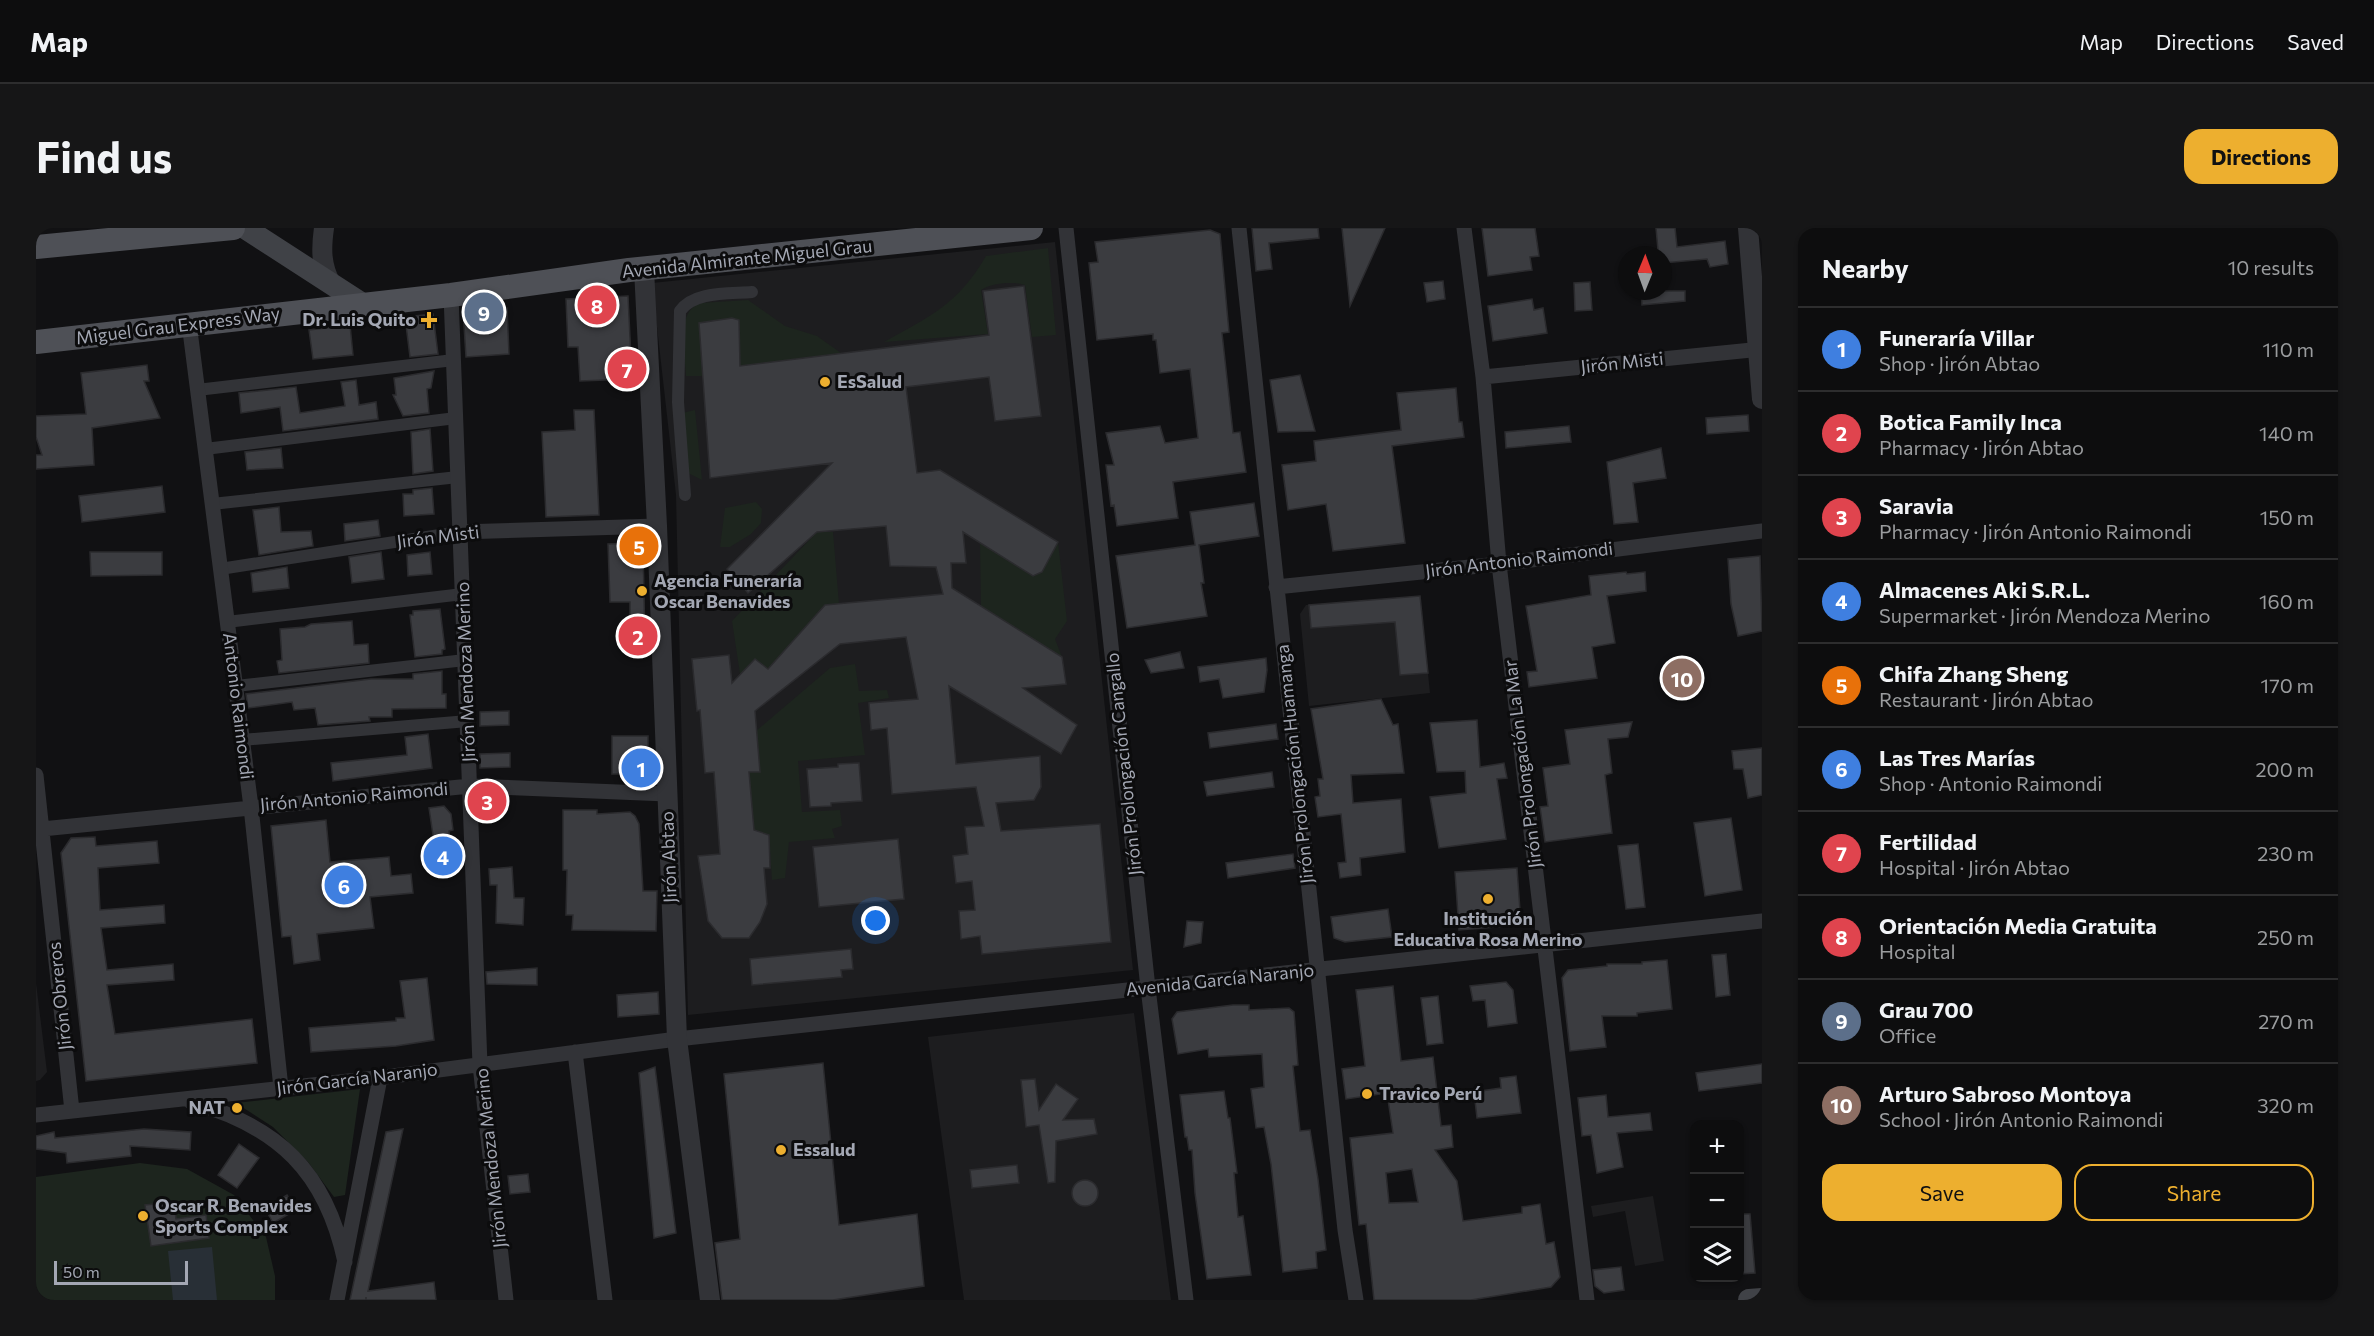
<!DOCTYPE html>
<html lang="en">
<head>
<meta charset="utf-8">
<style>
	:root { --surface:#0d0d0e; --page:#161617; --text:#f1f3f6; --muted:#9a9c9e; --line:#2d2d2e; --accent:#edaf2f }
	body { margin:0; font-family:Commissioner,sans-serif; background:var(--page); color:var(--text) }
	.controls { position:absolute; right:18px; bottom:18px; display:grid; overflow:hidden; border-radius:12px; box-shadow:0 2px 4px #0004 }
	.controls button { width:54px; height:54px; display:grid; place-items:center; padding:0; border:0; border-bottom:2px solid var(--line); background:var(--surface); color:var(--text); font:30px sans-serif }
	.compass { position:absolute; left:1582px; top:18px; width:54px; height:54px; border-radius:50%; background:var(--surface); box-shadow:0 2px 4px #0004; rotate:1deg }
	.scale { position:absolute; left:18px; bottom:15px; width:134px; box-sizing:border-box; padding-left:6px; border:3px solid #a3a7b3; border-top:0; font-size:16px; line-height:21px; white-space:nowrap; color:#a3a7b3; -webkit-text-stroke:4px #0c0c0d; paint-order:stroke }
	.you { position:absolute; left:840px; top:693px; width:21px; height:21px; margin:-15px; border:4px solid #fff; border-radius:50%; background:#1a73e8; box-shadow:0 0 0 9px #1a73e833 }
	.badge { display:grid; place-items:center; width:39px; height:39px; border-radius:50%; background:var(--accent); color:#fff; font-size:20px; font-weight:700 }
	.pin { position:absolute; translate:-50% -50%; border:3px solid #fff; box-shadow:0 2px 6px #0006 }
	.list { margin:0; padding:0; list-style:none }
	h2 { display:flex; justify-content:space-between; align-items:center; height:78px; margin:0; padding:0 24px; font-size:26px }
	h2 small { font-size:20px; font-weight:400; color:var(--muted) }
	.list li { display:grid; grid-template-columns:39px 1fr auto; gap:18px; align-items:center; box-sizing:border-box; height:84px; padding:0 24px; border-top:2px solid var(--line) }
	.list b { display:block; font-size:22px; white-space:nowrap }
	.list p { margin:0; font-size:20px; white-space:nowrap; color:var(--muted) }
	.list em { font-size:20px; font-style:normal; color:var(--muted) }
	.actions { display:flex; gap:12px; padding:18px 24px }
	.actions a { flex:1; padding:14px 0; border:2px solid var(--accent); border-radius:18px; text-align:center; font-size:21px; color:var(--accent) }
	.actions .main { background:var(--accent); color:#111 }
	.icon { flex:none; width:33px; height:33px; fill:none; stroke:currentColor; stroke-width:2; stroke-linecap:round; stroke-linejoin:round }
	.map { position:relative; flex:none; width:1726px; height:1072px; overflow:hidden; border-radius:18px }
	header { display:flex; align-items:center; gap:36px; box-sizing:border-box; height:84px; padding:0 30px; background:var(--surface); border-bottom:2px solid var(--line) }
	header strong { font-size:28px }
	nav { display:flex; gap:33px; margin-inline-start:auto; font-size:21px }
	.intro { display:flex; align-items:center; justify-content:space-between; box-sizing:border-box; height:144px; padding:0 36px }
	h1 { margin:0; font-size:42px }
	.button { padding:15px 27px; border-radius:18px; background:var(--accent); color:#111; font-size:21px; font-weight:700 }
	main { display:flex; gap:36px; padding:0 36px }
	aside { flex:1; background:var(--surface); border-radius:18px; box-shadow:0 2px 4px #0004 }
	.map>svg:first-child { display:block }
	.built { fill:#1d1d1f }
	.green { fill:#1d251e }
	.water { fill:#282f36 }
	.building { fill:#3b3c40; stroke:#2b2b2e; stroke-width:1.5; fill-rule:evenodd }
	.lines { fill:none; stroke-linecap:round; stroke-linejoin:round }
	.pedestrian { stroke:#323337; stroke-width:12 }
	.minor { stroke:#323337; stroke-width:15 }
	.tertiary { stroke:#323337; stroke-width:20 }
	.secondary { stroke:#404247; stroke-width:22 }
	.primary { stroke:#4e5056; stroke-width:24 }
	.poi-dot { fill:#edaf2f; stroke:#0c0c0d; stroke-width:2 }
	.labels { text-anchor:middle; stroke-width:6; stroke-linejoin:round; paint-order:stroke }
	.street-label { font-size:18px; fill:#a3a7b3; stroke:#0c0c0d }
	.poi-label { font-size:18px; font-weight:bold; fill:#a3a7b3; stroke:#0c0c0d; text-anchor:start }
</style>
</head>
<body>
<header>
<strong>Map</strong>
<nav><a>Map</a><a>Directions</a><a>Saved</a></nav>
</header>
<div class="intro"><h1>Find us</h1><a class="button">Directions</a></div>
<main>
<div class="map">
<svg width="1726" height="1072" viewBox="0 0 1726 1072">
	<rect width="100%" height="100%" fill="#111113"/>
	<path class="built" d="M1019 14 1097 742 652 787 640 267 616 55Z
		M1384 368 1394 465 1273 478 1264 386 1270 377Z
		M0 755 11 844 4 852 0 853Z
		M1098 785 1135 1072H928L892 809Z
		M1617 968 1628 1033 1599 1038 1589 983 1557 989 1555 978Z"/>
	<path class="green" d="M1012 20 1020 107 996 109 989 57C977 53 955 55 945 62L952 106 848 114C895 88 922 76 950 28Z
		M712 72 749 98 781 108 805 125 704 138 703 95 701 92 667 148H650C649 126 639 85 664 75Z
		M659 182 666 252 650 244 646 185Z
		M720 274 726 281 725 295 715 306 694 319H684L689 280Z
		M781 304H797L803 376 789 377 732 441 719 431 704 446 696 393Z
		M944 314H1022L1031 393 1019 411 1026 429 945 378Z
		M819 436 823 463 851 462 853 470 822 475 829 527 762 533 766 584 804 582 806 598 796 601 799 610 753 614 749 650 736 652 733 608 718 602 713 544H724L720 503 794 440Z
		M324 861 309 967 298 969 272 934 237 899 200 875Z
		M104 935 151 941 198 967 230 1009 239 1048V1072H0V949Z"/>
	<path class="water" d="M176 1019 181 1072H137L132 1023Z"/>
	<path class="building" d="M1216 0H1282L1283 10 1233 15 1236 41 1220 43Z
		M1306 0H1349L1314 78Z
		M1446 0H1499L1503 28 1494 29 1496 42 1452 48Z
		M1620 0H1639L1641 19 1689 13 1692 36 1674 39 1671 31 1627 35V27H1605L1604 24 1622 22Z
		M1174 2 1184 6 1193 104 1186 105 1197 205 1204 204 1210 244 1137 254 1142 290 1081 298 1078 277 1075 278 1070 237H1078L1070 205 1124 198 1129 215 1162 210 1154 141 1124 145 1120 112H1117V106L1061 112 1053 35 1062 34 1059 14Z
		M1407 53 1409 71 1391 74 1388 55Z
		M1554 54 1556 82 1539 83 1538 55Z
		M988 58 1005 188 959 193 953 149 870 159 881 245 904 242 1022 314 1006 344 997 348 927 304 930 335H915L916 360 1026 429 1030 456 987 460 1041 497 1025 526 913 458 920 536 1004 528 1005 559 998 572 960 575 965 603 1064 596 1075 714 946 726 944 708 925 711 923 683 939 682 936 653 920 655 917 628 932 626 929 599 948 598 940 559 856 566 851 500 835 502 833 475 882 471 870 409 804 416 719 483 724 544H713L718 602 733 607 734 640H728L731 676 724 694 713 710H686L672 693 662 628 684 626 678 544 669 545 664 482 661 483 656 431 693 427 696 455 719 431 732 441 789 377 907 366 900 339 854 338 850 298 781 304 712 365 691 341 796 235 674 250 663 95 696 90 703 92 704 138 953 107 947 63Z
		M1605 63H1649V73L1606 77Z
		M592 68 596 151 544 153 542 119H532L530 71Z
		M1496 71 1498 82 1507 80 1511 105 1457 113 1452 78Z
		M471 80 473 126 430 129 427 82Z
		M397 86 402 126 374 129 369 89Z
		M314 97 317 127 277 131 273 102Z
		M111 137 113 153H108L124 190 56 200 58 237 0 241V227H6L0 209V188L50 186 45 145Z
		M398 143 395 160 391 161 393 185 367 188 357 167H360L358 150Z
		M1264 147 1279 203 1242 204 1234 152Z
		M320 152 323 177 340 174 342 191 247 203 244 179 205 185 203 165 260 159 264 185 309 178 305 154Z
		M1420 160 1423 194H1426L1428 209 1356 218 1369 315 1297 323 1290 276 1252 282 1246 237 1280 233 1278 213 1365 202 1361 165Z
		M538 182H558L563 287 510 289 506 204 539 202Z
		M1712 187 1713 203 1671 206 1670 190Z
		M1533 198 1535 214 1470 220 1469 204Z
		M394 201 397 243 377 246 375 204Z
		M245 220 247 240 211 242 209 224Z
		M1625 220 1630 250 1597 255 1602 294 1578 296 1571 234Z
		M126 258 129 284 46 294 43 268Z
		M396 260 398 286 368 288 367 266H377V262Z
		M1218 275 1223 308 1163 317 1168 355H1165L1171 388 1091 400 1080 328 1159 317 1154 284Z
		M243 279 245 304 275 303 277 318 223 327 217 282Z
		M342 292 344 308 309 313 308 296Z
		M601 315 607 319 609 416H594V374H574L572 316Z
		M54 324H126V347L55 348Z
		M345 324 348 351 316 355 313 329Z
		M394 324 396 346 372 348 371 327Z
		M1724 328 1726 403 1702 408 1695 376 1692 331Z
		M251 339 253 360 217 364 215 345Z
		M1590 344 1591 346 1609 344 1610 363 1571 368 1579 415 1556 419 1561 450 1493 459 1491 444 1501 443 1490 378 1555 367 1553 348Z
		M1384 368 1392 445 1364 447 1359 394 1275 400 1273 377Z
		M404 381 409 421 406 422V426L379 429 374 387H377V383Z
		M316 393 318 417 332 416 333 435 243 445 241 433 246 432 244 401 269 399 275 396Z
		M1144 424 1148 440 1115 445 1109 432Z
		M1230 430 1231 442 1228 464 1187 470 1183 451 1164 454 1162 439Z
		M406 443V466H410V480L356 481V489H333L334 493 282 497 279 480 258 482 256 474 212 480 210 466 335 451H377V446Z
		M1345 471 1357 497 1362 496 1368 545 1315 547 1317 575 1365 571 1369 624 1324 630 1325 647 1304 650 1302 635 1310 634 1305 586 1282 589 1279 569 1284 568 1282 551H1287L1275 481Z
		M473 483V497L444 498V484Z
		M1441 492 1444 539 1468 535 1471 550 1461 551 1470 611 1403 620 1394 569 1430 565 1429 543 1401 544 1394 495Z
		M1596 494 1592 509 1572 511 1576 545 1569 547 1576 605 1509 614 1504 579 1512 578 1507 540 1534 536 1529 502Z
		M1240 496 1242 511 1174 520 1172 505Z
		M392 506 396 540 297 553 295 535 371 527 369 509Z
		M576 508H612V541L601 546H576Z
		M1726 520V567L1712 570 1707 541H1698L1696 523Z
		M474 525V539L444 540V526Z
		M823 535 826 573 795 575V578L774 579 771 541 802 539V536Z
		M1236 544 1238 559 1171 568 1168 554Z
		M408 578 415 586 417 602 413 603 416 632 401 634 393 580Z
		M527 582H561V586L594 584 599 588 603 596 607 663H621L620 703 536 702 537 687H530L531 642H527Z
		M1695 590 1706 662 1669 668 1658 595Z
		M290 592 294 634 353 629 355 648 375 646 377 665 334 669 338 700 281 706 284 732 258 736 255 708 246 709 235 598Z
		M59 609 60 618 121 613 123 635 62 640 64 682 128 677 129 695 65 700 71 742 137 736 138 752 71 757 79 806 216 791 221 835 50 853 25 625 35 610Z
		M862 611 868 671 783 679 777 619Z
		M1602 616 1609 679 1590 681 1582 618Z
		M1257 626 1259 640 1192 650 1190 635Z
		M476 639 478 670H488L487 697 460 695 461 657H454L453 641Z
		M1481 640 1485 697 1423 702 1419 644Z
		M1352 681 1356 709 1309 714 1298 710 1295 689Z
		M1151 693 1167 694 1165 715 1148 719Z
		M815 721 817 741 805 742 806 749 716 757 714 731Z
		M1690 726 1694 767 1680 769 1676 727Z
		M1631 732 1636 781 1601 785V788H1566L1570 819 1534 823 1526 750 1532 742 1571 738V736H1606V734Z
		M501 740V757L451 756 450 744Z
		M391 750 398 812 360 818 275 824 273 800 360 793V790H369L364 753Z
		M1470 754 1477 762 1481 795 1452 799 1449 772 1437 773 1434 758Z
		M1357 758 1365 833 1397 829 1405 898 1415 897 1417 919 1399 922 1421 953 1427 993 1486 985V979L1504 976 1510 1016 1518 1014 1524 1049 1515 1059 1435 1072H1338L1330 996 1323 997 1314 910 1357 905 1351 865 1310 871 1306 841 1329 838 1320 762ZM1376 941 1382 974 1353 975 1350 945Z
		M622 764 623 786 582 789 581 767Z
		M1402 768 1407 815 1391 817 1385 770Z
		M1197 777H1213V782L1253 780 1258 784 1262 837 1257 838 1264 903 1274 902 1282 951 1290 1022 1280 1024 1281 1040 1247 1044 1235 936 1228 899 1220 900 1215 861 1228 859 1226 826 1173 829 1172 821 1142 826 1136 791 1141 784Z
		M787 835 803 997 881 986 888 1058 797 1072H686L679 1015 704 1011 688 846Z
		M1726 836V855L1663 863 1660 845Z
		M619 839 640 1005 618 1010 603 845Z
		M1480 848 1485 885 1441 890 1438 864 1465 860 1464 850Z
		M999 851 1003 882 1020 856 1042 871 1027 892 1058 891 1061 906 1020 913 1019 954 1012 955 1003 897 990 899 985 852Z
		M1188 863 1192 890H1194L1201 945H1198L1202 989 1207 988 1215 1047 1171 1051 1159 965 1156 922H1153L1151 909H1149L1144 867Z
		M1570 867 1572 889 1614 885 1616 902 1581 905 1587 939 1561 945 1555 907 1546 908 1542 870Z
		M108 901 155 904 154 922 94 918 95 928 31 935 30 925 0 921V908L18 904 19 910Z
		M367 901 332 1063 398 1054 400 1072H330V1069V1072H314L350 904Z
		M203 916 223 930 201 960 182 947Z
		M981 937 983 955 936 960 934 942Z
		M492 946 494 964 474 966 472 948Z
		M1036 965a13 13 0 1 1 26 0a13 13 0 1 1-26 0Z
		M251 967 260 982 237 995 229 980Z
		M138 974 140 991 170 987 173 1010 115 1018 109 977Z
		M1704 986H1714L1719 1045 1704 1046Z
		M1585 1039 1588 1062 1568 1065 1559 1058 1557 1042Z"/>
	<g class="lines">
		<path class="pedestrian" d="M161 162 418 132
			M169 221 420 190
			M649 267 642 174 644 83C658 63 693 66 716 64
			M176 276 422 249
			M184 341 423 304
			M191 394 427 366
			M200 458 429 432
			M206 512 432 493"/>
		<path class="minor" d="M1030 0 1112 760 1150 1072
			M1203 0 1309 1002 1320 1072
			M1428 0 1447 149 1463 336 1551 1072
			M415 67 444 837 470 1072
			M153 95 215 579 245 860
			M1447 149 1726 121
			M423 304 621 298
			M1240 359 1463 336 1726 303
			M0 547 36 883
			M6 601 434 558 631 566
			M539 824 569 1072
			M155 874C242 898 290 944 309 1034
			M0 887 349 849 641 811 1726 693
			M301 1072 344 850"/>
		<path class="tertiary" d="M288 0C285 21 285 37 295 56
			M1712 0 1726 171
			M608 41 621 298 641 811 674 1072"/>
		<path class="secondary" d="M209 0 328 77
			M1713 1072 1726 1071"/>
		<path class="primary" d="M0 19 197 0
			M0 114 415 67 593 42 995 0"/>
	</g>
	<g class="poi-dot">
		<path d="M390 83h6v6h6v6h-6v6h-6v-6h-6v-6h6z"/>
		<circle cx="789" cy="154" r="6"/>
		<circle cx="606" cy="363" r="6"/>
		<circle cx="1452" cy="671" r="6"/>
		<circle cx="1331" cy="866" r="6"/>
		<circle cx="201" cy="880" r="6"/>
		<circle cx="745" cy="922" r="6"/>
		<circle cx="107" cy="988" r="6"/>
	</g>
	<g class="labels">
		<g class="street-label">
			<text transform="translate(711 31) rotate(-6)" y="6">Avenida Almirante Miguel Grau</text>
			<text transform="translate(142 98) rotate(-7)" y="6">Miguel Grau Express Way</text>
			<text transform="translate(1586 135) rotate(-6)" y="6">Jirón Misti</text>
			<text transform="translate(402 309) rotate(-7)" y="6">Jirón Misti</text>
			<text transform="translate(1483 332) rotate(-7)" y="6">Jirón Antonio Raimondi</text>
			<text transform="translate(430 444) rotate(-92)" y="6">Jirón Mendoza Merino</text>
			<text transform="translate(202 478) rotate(83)" y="6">Antonio Raimondi</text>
			<text transform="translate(1088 536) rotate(-96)" y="6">Jirón Prolongación Cangallo</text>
			<text transform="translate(1259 536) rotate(-96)" y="6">Jirón Prolongación Huamanga</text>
			<text transform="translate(1487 536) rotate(-97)" y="6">Jirón Prolongación La Mar</text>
			<text transform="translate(318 569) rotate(-5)" y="6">Jirón Antonio Raimondi</text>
			<text transform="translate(633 629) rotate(-92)" y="6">Jirón Abtao</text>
			<text transform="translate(1184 752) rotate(-6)" y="6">Avenida García Naranjo</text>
			<text transform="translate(24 768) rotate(-96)" y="6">Jirón Obreros</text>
			<text transform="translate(321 851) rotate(-7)" y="6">Jirón García Naranjo</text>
			<text transform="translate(455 930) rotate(-96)" y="6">Jirón Mendoza Merino</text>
		</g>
		<g class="poi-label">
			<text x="380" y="98" text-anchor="end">Dr. Luis Quito</text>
			<text x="801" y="160">EsSalud</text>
			<text x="618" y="359">Agencia Funeraría<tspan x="618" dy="21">Oscar Benavides</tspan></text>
			<text x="1452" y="697" text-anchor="middle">Institución<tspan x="1452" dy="21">Educativa Rosa Merino</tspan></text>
			<text x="1343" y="872">Travico Perú</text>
			<text x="189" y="886" text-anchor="end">NAT</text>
			<text x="757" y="928">Essalud</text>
			<text x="119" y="984">Oscar R. Benavides<tspan x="119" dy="21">Sports Complex</tspan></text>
		</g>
	</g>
</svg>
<div class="controls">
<button>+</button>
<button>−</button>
<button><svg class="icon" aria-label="layers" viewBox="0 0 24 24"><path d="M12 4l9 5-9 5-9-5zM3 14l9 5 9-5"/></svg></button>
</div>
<svg class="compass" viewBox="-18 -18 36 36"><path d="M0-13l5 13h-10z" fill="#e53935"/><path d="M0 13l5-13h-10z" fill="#9a9c9e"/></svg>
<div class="scale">50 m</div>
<div class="you"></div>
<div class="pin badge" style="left:605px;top:540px;background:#3f7fe0">1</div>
<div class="pin badge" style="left:602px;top:408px;background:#e0444e">2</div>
<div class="pin badge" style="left:451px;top:573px;background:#e0444e">3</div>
<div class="pin badge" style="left:407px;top:628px;background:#3f7fe0">4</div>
<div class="pin badge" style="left:603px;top:318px;background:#e8710a">5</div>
<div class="pin badge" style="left:308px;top:657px;background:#3f7fe0">6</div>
<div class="pin badge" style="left:591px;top:141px;background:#e0444e">7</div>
<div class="pin badge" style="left:561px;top:77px;background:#e0444e">8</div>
<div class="pin badge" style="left:448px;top:84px;background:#5c6f8a">9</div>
<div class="pin badge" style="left:1646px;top:450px;background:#8d6e63">10</div>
</div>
<aside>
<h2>Nearby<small>10 results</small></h2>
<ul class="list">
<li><span class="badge" style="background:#3f7fe0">1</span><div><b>Funeraría Villar</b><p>Shop · Jirón Abtao</p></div><em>110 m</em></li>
<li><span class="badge" style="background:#e0444e">2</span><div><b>Botica Family Inca</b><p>Pharmacy · Jirón Abtao</p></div><em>140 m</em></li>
<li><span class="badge" style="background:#e0444e">3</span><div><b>Saravia</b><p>Pharmacy · Jirón Antonio Raimondi</p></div><em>150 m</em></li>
<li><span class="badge" style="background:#3f7fe0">4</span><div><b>Almacenes Aki S.R.L.</b><p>Supermarket · Jirón Mendoza Merino</p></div><em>160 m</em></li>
<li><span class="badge" style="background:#e8710a">5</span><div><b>Chifa Zhang Sheng</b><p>Restaurant · Jirón Abtao</p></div><em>170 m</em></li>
<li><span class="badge" style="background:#3f7fe0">6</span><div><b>Las Tres Marías</b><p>Shop · Antonio Raimondi</p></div><em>200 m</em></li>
<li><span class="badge" style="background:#e0444e">7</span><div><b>Fertilidad</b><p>Hospital · Jirón Abtao</p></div><em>230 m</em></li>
<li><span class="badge" style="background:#e0444e">8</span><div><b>Orientación Media Gratuita</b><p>Hospital</p></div><em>250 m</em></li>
<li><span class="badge" style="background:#5c6f8a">9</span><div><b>Grau 700</b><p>Office</p></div><em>270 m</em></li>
<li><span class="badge" style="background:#8d6e63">10</span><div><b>Arturo Sabroso Montoya</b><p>School · Jirón Antonio Raimondi</p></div><em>320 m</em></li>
</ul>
<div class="actions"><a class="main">Save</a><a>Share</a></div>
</aside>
</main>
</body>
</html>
